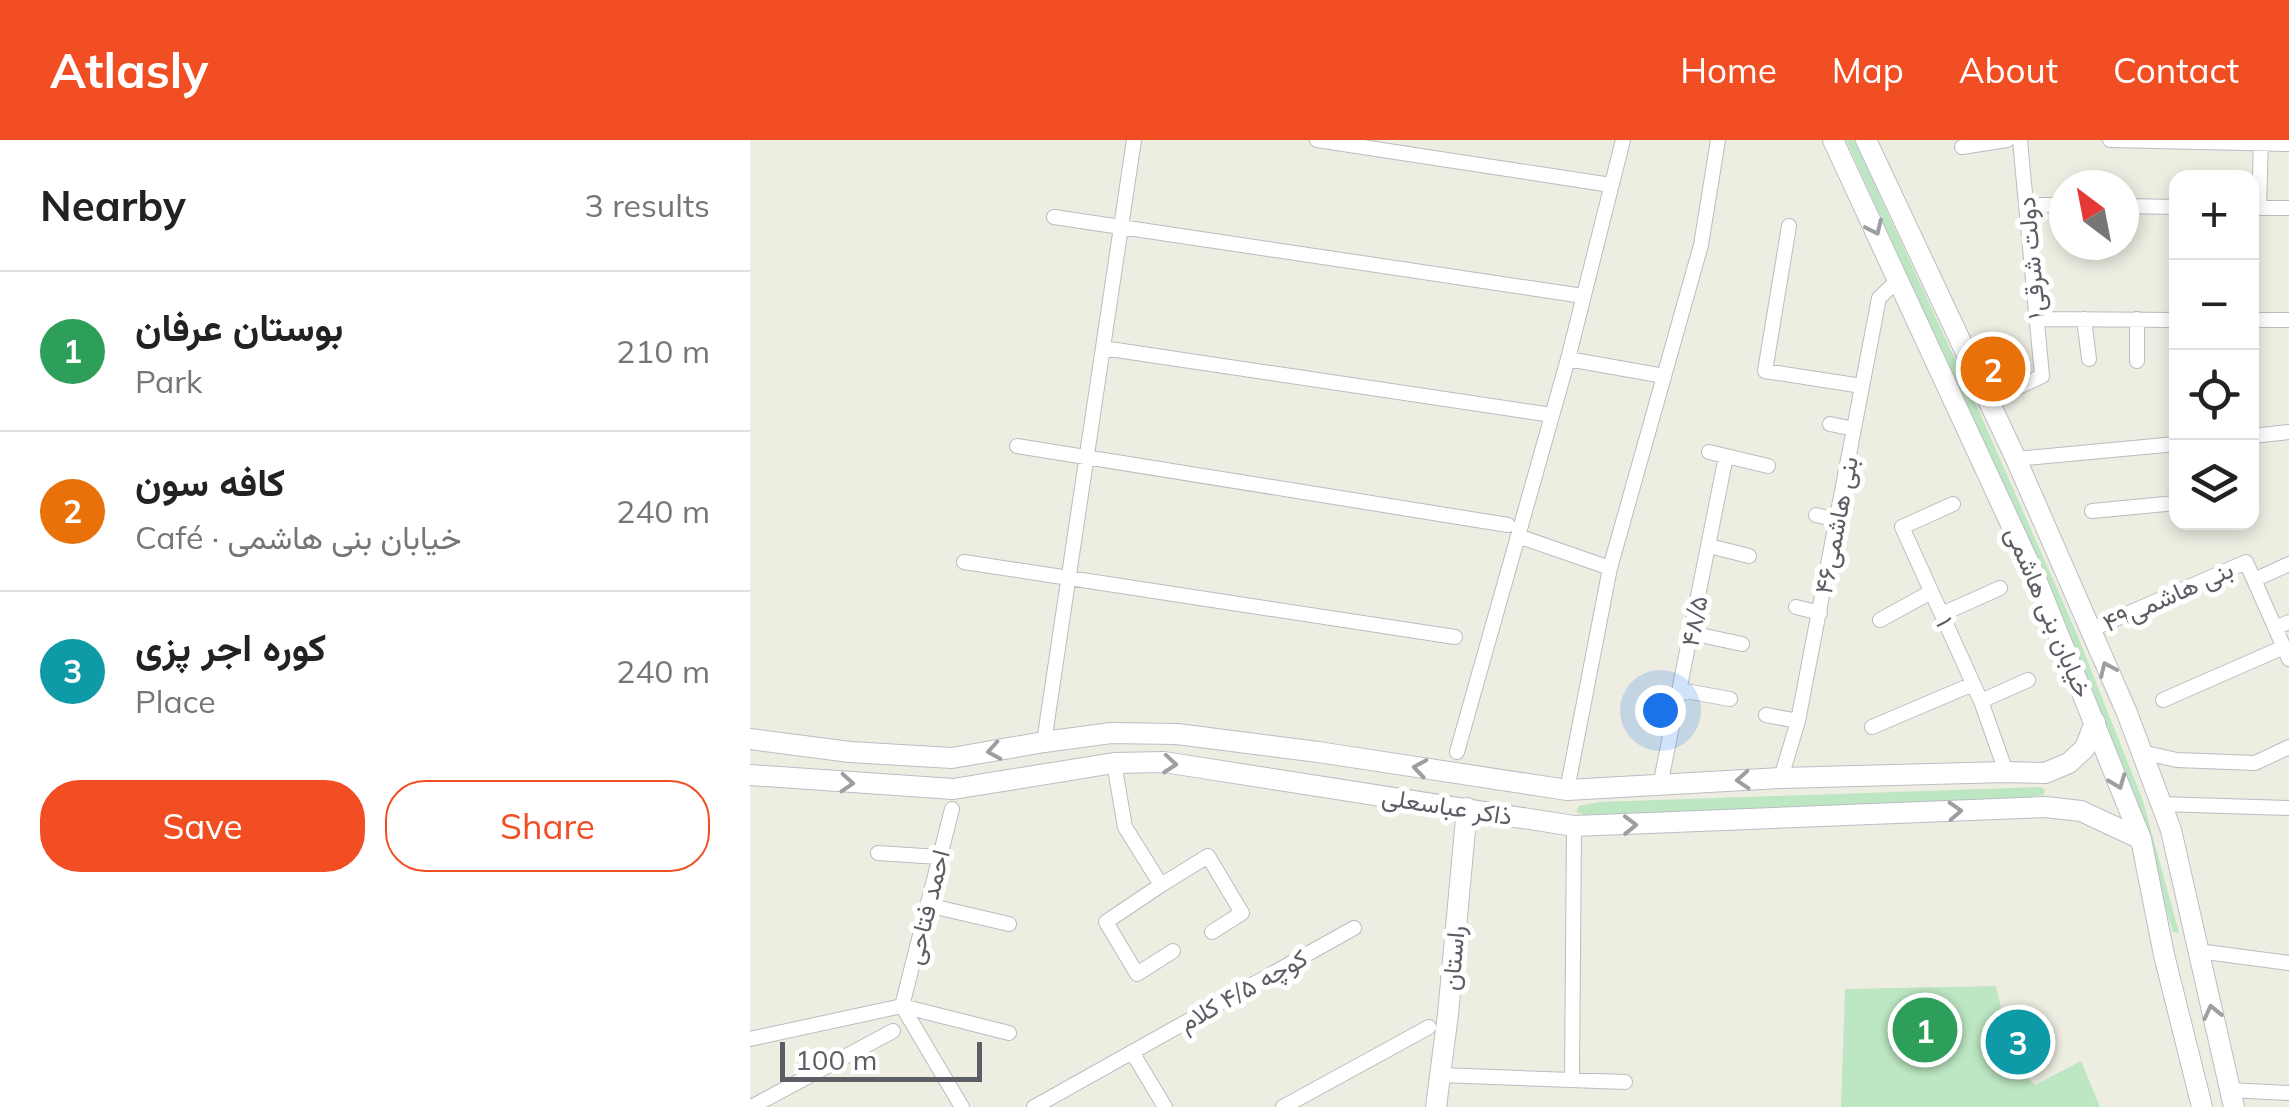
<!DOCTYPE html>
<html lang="en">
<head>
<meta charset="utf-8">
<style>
	:root { --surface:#fff; --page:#f2f2f2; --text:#222; --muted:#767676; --line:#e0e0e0; --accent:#f24e24 }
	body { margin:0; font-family:Mulish,Vazirmatn,sans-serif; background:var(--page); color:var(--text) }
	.controls { position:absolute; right:30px; top:30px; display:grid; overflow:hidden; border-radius:20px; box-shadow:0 5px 15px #0003 }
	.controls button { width:90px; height:90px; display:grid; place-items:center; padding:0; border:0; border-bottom:2px solid var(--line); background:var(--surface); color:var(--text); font:50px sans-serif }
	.compass { position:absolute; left:1299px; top:30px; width:90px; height:90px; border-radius:50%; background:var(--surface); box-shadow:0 5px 15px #0003; rotate:328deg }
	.scale { position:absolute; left:30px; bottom:25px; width:202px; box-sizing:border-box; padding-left:10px; border:5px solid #5b5e64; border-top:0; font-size:28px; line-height:35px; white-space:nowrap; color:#5b5e64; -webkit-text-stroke:8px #fff; paint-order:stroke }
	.you { position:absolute; left:910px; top:570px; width:35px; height:35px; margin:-25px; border:8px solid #fff; border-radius:50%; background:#1a73e8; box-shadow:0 0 0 15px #1a73e833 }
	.badge { display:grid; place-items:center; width:65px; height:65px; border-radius:50%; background:var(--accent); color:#fff; font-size:32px; font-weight:700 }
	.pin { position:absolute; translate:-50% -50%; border:5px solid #fff; box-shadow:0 2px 10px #0006 }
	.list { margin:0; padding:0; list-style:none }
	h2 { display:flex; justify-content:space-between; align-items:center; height:130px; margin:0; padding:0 40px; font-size:42px }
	h2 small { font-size:32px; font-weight:400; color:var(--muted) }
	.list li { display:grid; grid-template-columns:65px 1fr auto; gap:30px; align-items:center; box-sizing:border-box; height:160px; padding:0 40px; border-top:2px solid var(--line) }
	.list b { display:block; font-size:38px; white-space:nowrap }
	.list p { margin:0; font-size:32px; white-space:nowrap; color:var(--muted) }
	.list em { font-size:32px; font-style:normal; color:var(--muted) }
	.actions { display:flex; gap:20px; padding:30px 40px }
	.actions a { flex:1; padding:22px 0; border:2px solid var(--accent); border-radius:40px; text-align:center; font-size:35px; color:var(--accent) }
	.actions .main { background:var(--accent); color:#fff }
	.icon { flex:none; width:55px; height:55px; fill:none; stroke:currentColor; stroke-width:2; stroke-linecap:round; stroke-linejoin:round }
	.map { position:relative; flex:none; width:1539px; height:967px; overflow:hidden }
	header { display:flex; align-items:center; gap:60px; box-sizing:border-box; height:140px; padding:0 50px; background:var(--accent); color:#fff }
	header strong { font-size:48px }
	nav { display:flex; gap:55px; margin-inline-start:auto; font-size:35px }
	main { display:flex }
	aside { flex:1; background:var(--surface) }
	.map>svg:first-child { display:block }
	.green { fill:#bde7c2 }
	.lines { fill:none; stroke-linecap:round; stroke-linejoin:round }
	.street-casing { stroke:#babcc2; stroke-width:16 }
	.secondary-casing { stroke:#bbbdc5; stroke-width:22 }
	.street { stroke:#fff; stroke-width:14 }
	.secondary { stroke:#fff; stroke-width:20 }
	.oneway { stroke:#9d9ea2 }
	.labels { text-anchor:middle; stroke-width:10; stroke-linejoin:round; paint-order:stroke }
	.street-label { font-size:25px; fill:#5b5e64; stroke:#fff }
</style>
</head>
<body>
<header>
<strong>Atlasly</strong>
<nav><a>Home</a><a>Map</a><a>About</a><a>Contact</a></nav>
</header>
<main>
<aside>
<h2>Nearby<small>3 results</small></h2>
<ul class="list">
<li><span class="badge" style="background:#2e9e5b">1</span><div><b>بوستان عرفان</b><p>Park</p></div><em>210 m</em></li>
<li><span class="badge" style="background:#e8710a">2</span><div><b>کافه سون</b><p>Café · خیابان بنی هاشمی</p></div><em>240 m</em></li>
<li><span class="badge" style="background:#0f9aa8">3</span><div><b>کوره اجر پزی</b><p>Place</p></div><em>240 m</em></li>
</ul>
<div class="actions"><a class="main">Save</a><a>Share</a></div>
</aside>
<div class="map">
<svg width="1539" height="967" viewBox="0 0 1539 967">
	<rect width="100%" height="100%" fill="#eeede2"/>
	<path class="green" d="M1096 0H1104L1232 278 1326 492 1393 661 1429 793 1423 792 1391 686 1259 361Z
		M1290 647 1295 650 1294 655 1266 659 835 675 826 672 829 666 849 662Z
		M1246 846 1264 924 1285 945 1331 921 1350 967H1091L1095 849Z"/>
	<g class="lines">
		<defs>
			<path id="street" d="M567 0 861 45
				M1360 0 1539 4
				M1212 7 1257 0
				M1276 65H1314
				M1374 66 1426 67
				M1502 68H1539
				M1509 68 1511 0
				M304 77 833 156
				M1039 86 1015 231 1112 246
				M1287 179 1426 180
				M1334 179 1339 219
				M1387 179V221
				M1502 180H1539
				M353 208 802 275
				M818 219 914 236
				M1239 261 1292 236 1270 0
				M1080 284 1104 289
				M1502 296 1539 292
				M267 306 758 385
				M959 312 1018 326
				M1266 319 1426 304
				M1203 364 1152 387 1231 561 1256 632
				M1342 371 1426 363
				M1066 375 1087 380
				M768 396 860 428
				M959 406 999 416
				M214 422 705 497
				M1504 440 1539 424
				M1046 467 1070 473
				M1192 474 1250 448
				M1130 480 1181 452
				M1525 488 1539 482
				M1340 490 1496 422 1539 519
				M941 493 992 504
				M930 550 980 559
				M1413 560 1534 507
				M1231 561 1278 540
				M1016 575 1048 581
				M1122 587 1223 544
				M294 602 384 0
				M707 612 818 219 873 0
				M1391 612 1427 620 1505 623 1539 607
				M364 623 375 687 411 745 356 782 387 834 423 811
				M1031 638 1048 581 1129 158 1149 139
				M910 646 976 316
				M817 650 860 428 951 105 968 0
				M1410 664 1539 668
				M128 713 189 717
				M411 745 458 716 492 773 462 792
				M177 765 259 784
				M1448 811 1539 823
				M152 866 202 669
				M152 866 212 967
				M0 899 152 866 259 893
				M382 912 415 967
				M690 935 875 942
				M822 940 824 686
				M1479 950 1539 953
				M3 966 143 891
				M284 967 604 788
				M533 967 679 887"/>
			<path id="secondary" d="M1083 0 1284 434 1391 699 1414 815 1452 967
				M1116 0 1266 319 1377 573 1421 690 1484 967
				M0 599 100 612 202 618 294 602 361 593 427 594 568 612 817 650 1031 638 1256 632 1295 633 1319 623 1335 608 1345 582
				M0 635 203 649 364 623 414 622 824 686 1295 667 1331 671 1391 699
				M686 967 698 874 717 668"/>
		</defs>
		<use href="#street" class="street-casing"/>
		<use href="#secondary" class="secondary-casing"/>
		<use href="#street" class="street"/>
		<use href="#secondary" class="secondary"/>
	</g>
	<defs><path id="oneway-chevron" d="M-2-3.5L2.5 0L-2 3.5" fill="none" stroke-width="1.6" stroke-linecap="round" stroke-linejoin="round" transform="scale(2.5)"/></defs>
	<g class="oneway">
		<use href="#oneway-chevron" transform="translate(1125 88) rotate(65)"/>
		<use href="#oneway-chevron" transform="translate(1357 529) rotate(-114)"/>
		<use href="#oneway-chevron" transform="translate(244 611) rotate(170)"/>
		<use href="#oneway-chevron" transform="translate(420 624) rotate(5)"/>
		<use href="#oneway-chevron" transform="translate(670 628) rotate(-171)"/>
		<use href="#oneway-chevron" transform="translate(993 640) rotate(176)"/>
		<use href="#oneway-chevron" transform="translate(1368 642) rotate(69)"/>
		<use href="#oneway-chevron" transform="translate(97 643) rotate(4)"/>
		<use href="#oneway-chevron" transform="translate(1205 671) rotate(-3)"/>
		<use href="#oneway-chevron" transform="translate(880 685) rotate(-1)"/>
		<use href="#oneway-chevron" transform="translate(1462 872) rotate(-103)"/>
	</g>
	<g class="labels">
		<g class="street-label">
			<text transform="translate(1281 118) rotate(-95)" y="9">۱دولت شرقی</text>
			<text transform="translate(1086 385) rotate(-79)" y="9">بنی هاشمی۴۶</text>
			<text transform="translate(1418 456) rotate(-24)" y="9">بنی هاشمی۴۹</text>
			<text transform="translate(1299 472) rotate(67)" y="9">خیابان بنی هاشمی</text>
			<text transform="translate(944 481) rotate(-79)" y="9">۴۸/۵</text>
			<text transform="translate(1195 482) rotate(66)" y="9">۱</text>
			<text transform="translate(697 666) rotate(9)" y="9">ذاکر عباسعلی</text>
			<text transform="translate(177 767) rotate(-76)" y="9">احمد فتاحی</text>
			<text transform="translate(703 818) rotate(-85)" y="9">راستان</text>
			<text transform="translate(493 850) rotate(-29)" y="9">کوچه ۴/۵ کلام</text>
		</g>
	</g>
</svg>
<div class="controls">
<button>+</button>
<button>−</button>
<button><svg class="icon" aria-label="locate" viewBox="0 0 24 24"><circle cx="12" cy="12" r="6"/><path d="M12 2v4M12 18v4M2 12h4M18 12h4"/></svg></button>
<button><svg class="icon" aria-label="layers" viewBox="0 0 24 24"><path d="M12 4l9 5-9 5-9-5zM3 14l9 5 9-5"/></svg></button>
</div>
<svg class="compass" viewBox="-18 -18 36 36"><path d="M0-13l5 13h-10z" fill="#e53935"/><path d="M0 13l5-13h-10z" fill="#767676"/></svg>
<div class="scale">100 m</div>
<div class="you"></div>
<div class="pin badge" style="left:1175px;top:890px;background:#2e9e5b">1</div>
<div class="pin badge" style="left:1243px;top:229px;background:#e8710a">2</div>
<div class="pin badge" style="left:1268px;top:902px;background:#0f9aa8">3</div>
</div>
</main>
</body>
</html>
